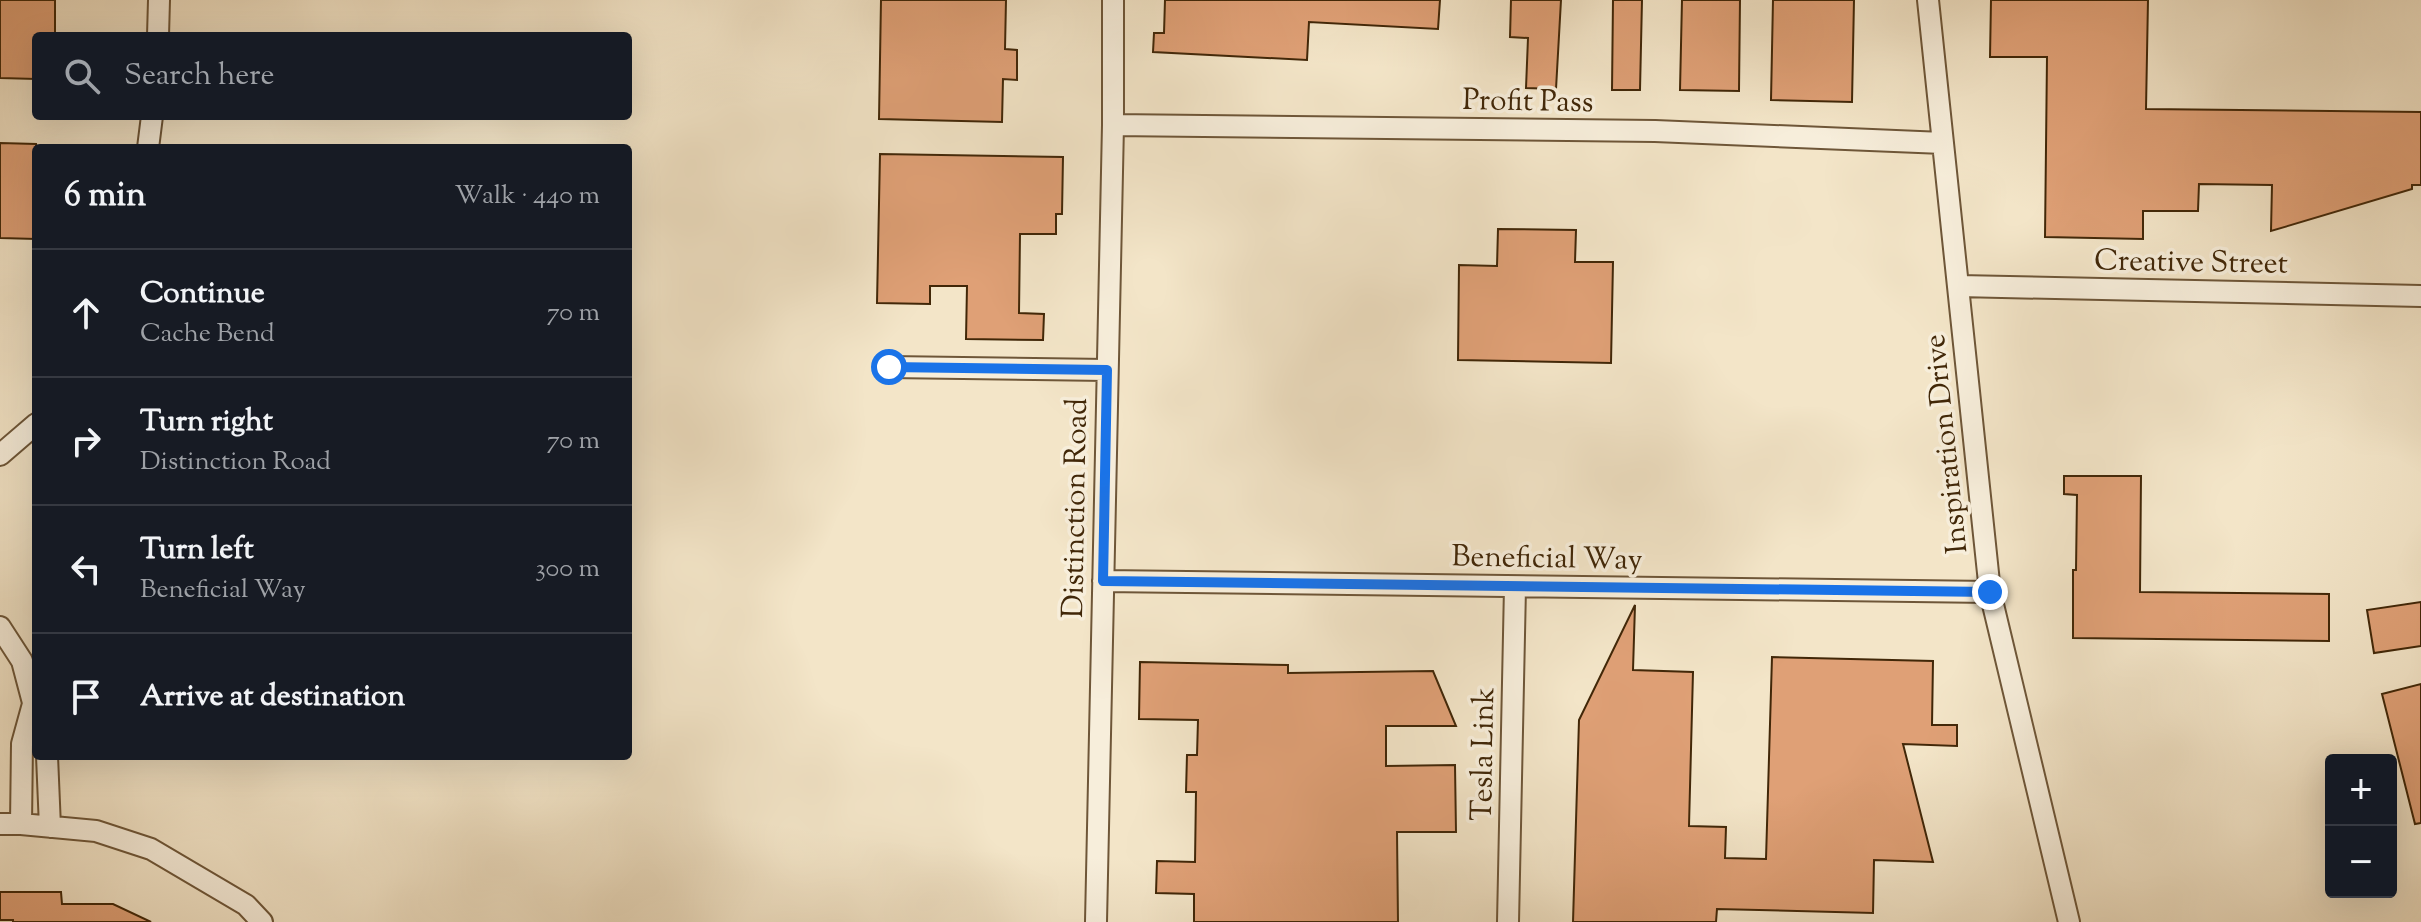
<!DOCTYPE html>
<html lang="en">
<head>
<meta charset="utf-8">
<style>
	:root { --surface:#171b24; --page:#242831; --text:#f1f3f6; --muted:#9ea1a6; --line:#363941 }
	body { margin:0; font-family:"Sorts Mill Goudy",serif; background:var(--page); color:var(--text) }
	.controls { position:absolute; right:24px; bottom:24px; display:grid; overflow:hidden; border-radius:8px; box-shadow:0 8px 32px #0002 }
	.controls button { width:72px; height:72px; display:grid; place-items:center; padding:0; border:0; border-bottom:2px solid var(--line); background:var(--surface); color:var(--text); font:40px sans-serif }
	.stop { position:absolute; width:24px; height:24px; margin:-18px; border:6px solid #1a73e8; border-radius:50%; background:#fff }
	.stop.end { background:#1a73e8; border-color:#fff; box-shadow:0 2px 8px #0008 }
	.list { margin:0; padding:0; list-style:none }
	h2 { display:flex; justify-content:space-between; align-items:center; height:104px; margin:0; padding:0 32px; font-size:34px }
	h2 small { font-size:26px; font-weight:400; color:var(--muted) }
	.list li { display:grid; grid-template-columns:52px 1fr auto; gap:24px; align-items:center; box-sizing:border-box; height:128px; padding:0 32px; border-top:2px solid var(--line) }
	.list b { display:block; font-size:30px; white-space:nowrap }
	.list p { margin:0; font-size:26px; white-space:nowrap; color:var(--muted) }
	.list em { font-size:26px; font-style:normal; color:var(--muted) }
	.icon { flex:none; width:44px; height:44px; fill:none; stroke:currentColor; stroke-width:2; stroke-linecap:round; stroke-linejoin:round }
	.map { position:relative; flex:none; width:2421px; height:922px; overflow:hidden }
	.search { position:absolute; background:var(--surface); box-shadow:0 8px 32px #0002; left:32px; top:32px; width:600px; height:88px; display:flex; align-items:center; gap:20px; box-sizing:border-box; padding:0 28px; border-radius:8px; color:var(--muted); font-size:30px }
	.panel { position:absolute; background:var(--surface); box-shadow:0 8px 32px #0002; left:32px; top:144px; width:600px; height:616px; border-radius:8px }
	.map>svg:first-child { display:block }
	.building { fill:#dfa076; stroke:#412708; stroke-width:2 }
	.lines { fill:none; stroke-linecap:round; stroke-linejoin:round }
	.minor-casing { stroke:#6e5638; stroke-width:24 }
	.minor { stroke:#f7eedb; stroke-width:20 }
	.route { stroke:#1a73e8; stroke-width:10 }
	.labels { text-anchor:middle; stroke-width:7; stroke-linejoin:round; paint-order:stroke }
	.street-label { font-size:30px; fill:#412708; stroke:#f7eedb }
</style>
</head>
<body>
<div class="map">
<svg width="2421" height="922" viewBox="0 0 2421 922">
	<rect width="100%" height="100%" fill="#f3e5c8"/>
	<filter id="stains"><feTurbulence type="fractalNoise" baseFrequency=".0025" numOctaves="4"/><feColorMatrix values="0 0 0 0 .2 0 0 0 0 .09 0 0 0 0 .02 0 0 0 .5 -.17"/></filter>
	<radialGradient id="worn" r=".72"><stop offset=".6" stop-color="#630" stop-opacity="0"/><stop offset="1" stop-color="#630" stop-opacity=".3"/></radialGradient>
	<path class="building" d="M0 0H55V36H36V79L0 78Z
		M881 0H1006L1005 49 1017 50V80L1003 79 1002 122 879 119Z
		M1165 0H1440L1438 29 1309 22 1307 60 1153 52 1154 33H1164Z
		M1511 0H1561L1556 89 1526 88 1528 38 1510 37Z
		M1613 0H1642L1640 90H1612Z
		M1682 0H1740L1739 91 1680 90Z
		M1773 0H1854L1852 102 1771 100Z
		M1991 0H2148L2146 109 2421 112V185H2412V189L2271 231 2272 185 2199 184 2198 211H2143V239L2045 237 2047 57H1990Z
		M0 143 36 144V239L0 238Z
		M880 154 1063 157 1062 214H1056V234H1020L1019 313 1044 314 1043 340 966 339 967 286H930V304L877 303Z
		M1498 229 1576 230 1575 262H1613L1611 363 1458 360 1459 265 1497 266Z
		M2064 476H2141L2140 592 2329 594V641L2073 638V570H2076L2077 495 2064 494Z
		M2421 602V646L2374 653 2367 610Z
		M1635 605 1633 670 1693 672 1689 826 1726 827 1725 858 1766 859 1772 657 1933 661 1932 725H1957V746L1903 744 1933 862 1874 860 1873 913 1717 909 1716 922H1573L1579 720Z
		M1140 662 1288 665V673L1433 671 1456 726H1386V766L1455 765 1456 832H1397L1398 922H1194V894L1156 893 1157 861 1195 862 1196 792H1186L1187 755H1197L1198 720 1139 719Z
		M2421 684V823L2415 824 2382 694Z
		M0 892H61L62 904H113L151 922H13V920H0Z"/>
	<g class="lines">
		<defs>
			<path id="minor" d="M1928 0 1990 592 2069 922
				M158 36 159 0
				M1113 125 1655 131 1943 143
				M148 148 152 116
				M1959 286 2421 296
				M889 367 1107 370
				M0 455 36 424
				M1103 581 1990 592
				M0 627 22 661 36 714
				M47 756 50 827
				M0 824H21L96 831 151 849 246 905 262 922
				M21 824 22 744 33 704
				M1096 922 1113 125V0
				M1508 922 1515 587"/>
		</defs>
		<use href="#minor" class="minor-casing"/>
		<use href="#minor" class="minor"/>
	</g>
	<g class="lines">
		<path class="route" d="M889 367 1107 370 1103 581 1990 592"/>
	</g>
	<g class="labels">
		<g class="street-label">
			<text transform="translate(1528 100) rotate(1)" y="10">Profit Pass</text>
			<text transform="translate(2191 261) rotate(1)" y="10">Creative Street</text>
			<text transform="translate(1945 444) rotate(-96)" y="10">Inspiration Drive</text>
			<text transform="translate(1074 508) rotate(-89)" y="10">Distinction Road</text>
			<text transform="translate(1547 557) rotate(1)" y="10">Beneficial Way</text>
			<text transform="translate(1482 754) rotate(-89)" y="10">Tesla Link</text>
		</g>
	</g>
	<rect width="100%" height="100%" filter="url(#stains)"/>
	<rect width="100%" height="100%" fill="url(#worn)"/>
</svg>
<div class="controls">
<button>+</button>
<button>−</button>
</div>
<div class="stop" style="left:889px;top:367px"></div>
<div class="stop end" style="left:1990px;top:592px"></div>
<div class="search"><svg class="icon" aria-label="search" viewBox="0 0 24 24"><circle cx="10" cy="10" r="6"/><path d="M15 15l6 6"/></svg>Search here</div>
<section class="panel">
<h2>6 min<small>Walk · 440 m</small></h2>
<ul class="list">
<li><svg class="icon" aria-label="ahead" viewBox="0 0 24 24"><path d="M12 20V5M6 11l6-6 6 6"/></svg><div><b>Continue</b><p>Cache Bend</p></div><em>70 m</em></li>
<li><svg class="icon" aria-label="right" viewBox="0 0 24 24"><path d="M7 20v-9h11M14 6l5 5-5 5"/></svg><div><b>Turn right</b><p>Distinction Road</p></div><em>70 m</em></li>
<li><svg class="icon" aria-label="left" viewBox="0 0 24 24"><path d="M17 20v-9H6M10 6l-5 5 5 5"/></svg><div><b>Turn left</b><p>Beneficial Way</p></div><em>300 m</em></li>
<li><svg class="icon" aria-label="arrive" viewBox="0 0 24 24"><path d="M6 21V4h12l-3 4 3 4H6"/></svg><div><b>Arrive at destination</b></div></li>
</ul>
</section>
</div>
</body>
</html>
